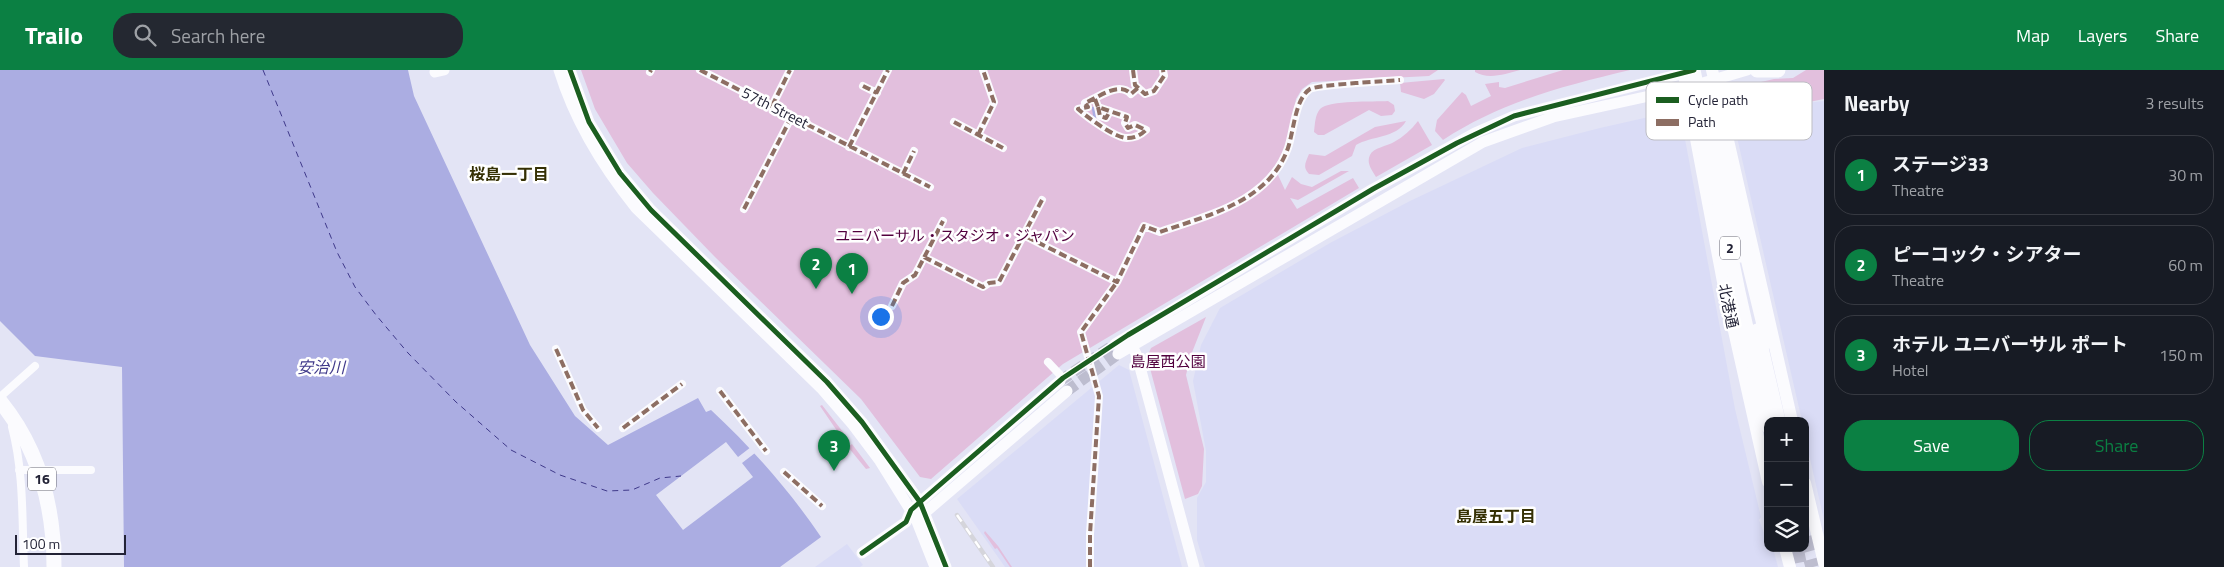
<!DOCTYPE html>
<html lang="en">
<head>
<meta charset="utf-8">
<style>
	:root { --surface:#171b24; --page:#242831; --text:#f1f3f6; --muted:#9ea1a6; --line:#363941; --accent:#0b8043 }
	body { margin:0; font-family:"Titillium Web","Noto Sans JP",sans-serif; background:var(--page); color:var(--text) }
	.controls { position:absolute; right:15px; bottom:15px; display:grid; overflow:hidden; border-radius:10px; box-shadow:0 2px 12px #0003 }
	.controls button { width:45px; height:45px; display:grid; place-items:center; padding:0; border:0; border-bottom:1px solid var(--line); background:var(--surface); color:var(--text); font:25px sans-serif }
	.scale { position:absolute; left:15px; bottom:12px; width:111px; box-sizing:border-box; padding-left:5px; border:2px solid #232336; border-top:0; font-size:14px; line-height:18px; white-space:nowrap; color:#232336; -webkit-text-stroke:4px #fff; paint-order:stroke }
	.you { position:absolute; left:880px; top:246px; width:18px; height:18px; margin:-12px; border:4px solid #fff; border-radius:50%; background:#1a73e8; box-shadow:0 0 0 8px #1a73e833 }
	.badge { display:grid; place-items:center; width:32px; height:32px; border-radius:50%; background:var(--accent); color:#fff; font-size:16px; font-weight:700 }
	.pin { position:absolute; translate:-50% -41px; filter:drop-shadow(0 1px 2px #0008) }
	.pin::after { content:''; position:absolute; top:26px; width:18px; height:15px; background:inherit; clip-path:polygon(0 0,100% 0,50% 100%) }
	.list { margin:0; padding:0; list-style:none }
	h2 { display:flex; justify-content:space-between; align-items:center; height:65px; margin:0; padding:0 20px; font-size:21px }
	h2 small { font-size:16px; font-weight:400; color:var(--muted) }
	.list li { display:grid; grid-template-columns:32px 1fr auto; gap:15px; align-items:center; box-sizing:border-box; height:80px; margin:0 10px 10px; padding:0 10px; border:1px solid var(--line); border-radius:20px }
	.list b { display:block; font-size:19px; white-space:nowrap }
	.list p { margin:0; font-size:16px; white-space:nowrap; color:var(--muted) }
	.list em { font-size:16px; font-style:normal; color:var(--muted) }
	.actions { display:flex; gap:10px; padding:15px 20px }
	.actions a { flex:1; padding:11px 0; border:1px solid var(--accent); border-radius:20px; text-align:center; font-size:18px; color:var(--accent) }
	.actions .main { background:var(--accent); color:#fff }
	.icon { flex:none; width:28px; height:28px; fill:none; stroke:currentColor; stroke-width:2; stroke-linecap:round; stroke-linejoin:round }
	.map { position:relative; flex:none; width:1824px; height:497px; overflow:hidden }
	header { display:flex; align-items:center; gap:30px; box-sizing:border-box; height:70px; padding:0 25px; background:var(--accent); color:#fff }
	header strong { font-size:24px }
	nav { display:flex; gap:28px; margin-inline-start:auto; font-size:18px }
	.search { width:350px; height:45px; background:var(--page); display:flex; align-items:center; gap:12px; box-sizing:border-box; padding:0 18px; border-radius:20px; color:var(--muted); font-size:19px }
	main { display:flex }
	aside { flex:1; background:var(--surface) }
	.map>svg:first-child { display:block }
	.built { fill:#dadcf6 }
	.green { fill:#e2bfdd }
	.water { fill:#abade2 }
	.pier { fill:#e3e4f5 }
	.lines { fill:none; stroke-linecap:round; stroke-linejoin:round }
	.stream { stroke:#abade2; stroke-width:2.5 }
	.ferry { stroke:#3f398a; stroke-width:1; stroke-dasharray:6 5; stroke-linecap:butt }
	.secondary-tunnel { stroke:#bdbdcf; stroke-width:11; stroke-dasharray:11 5.5; stroke-linecap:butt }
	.highway-tunnel { stroke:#bdbdcf; stroke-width:15; stroke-dasharray:15 8; stroke-linecap:butt }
	.street { stroke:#fbfbfe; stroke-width:8 }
	.secondary { stroke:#fbfbfe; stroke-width:11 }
	.primary { stroke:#fbfbfe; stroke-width:12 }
	.highway { stroke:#fbfbfe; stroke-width:15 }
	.rail-casing { stroke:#d5d5db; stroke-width:4.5 }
	.rail { stroke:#fff; stroke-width:2.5; stroke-dasharray:8; stroke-linecap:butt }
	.quiet { stroke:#8d6e63; stroke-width:4; stroke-dasharray:8 4; stroke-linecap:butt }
	.cycleway-casing { stroke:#fff; stroke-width:8 }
	.cycleway { stroke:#1b5e20; stroke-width:5 }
	.labels { text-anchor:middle; stroke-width:5; stroke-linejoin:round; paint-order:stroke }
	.shield { fill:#fff; stroke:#656572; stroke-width:1 }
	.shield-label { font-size:14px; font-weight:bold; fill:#232336 }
	.street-label { font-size:15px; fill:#232336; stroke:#fff }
	.park-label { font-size:15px; fill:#52003e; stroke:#fff }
	.neighbourhood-label { font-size:16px; font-weight:bold; fill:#353004; stroke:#fff }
	.water-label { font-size:16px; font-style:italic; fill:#3f398a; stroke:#fff }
	.key { fill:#fff; stroke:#bdbdc3; stroke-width:1 }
	.key-label { font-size:14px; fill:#232336 }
</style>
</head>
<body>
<header>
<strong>Trailo</strong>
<div class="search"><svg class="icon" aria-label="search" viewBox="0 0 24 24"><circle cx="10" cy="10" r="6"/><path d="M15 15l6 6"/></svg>Search here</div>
<nav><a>Map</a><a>Layers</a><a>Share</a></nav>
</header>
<main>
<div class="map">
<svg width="1824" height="497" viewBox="0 0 1824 497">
	<rect width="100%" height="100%" fill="#e3e4f5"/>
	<path class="built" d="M1824 31V450L1805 367V351H1802L1731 41Z
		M1680 42 1735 339 1761 447 1759 450 1768 473V478L1774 482 1778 497H1205L1197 470V428L1206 412V381L1193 311 1201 275 1220 238 1330 173 1410 131 1522 78 1600 58 1662 44Z
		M1119 295 1129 300 1182 497H1005L957 429Z
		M847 474 863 495 860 497H815Z"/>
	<path class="green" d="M581 0H1438L1429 6 1312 12 1302 19 1296 29 1288 70 1278 96V105L1285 120 1292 107 1301 114 1312 117 1341 101H1349L1298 130 1290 128 1297 139 1353 108 1359 118 1063 294 931 409 920 407 861 329 715 187 653 123 627 93 595 39Z
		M1475 0H1520C1505 4 1489 10 1475 2Z
		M1563 0H1630C1563 16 1501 32 1443 70L1435 61 1437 50 1462 22 1466 25 1471 36 1491 26 1485 14 1499 12V17L1505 18Z
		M1806 0H1824V29L1804 33 1732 40 1728 28 1735 18 1774 9 1793 8Z
		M1444 9 1445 10 1434 24 1424 29 1401 22 1400 13Z
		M1388 31 1394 35 1395 41 1392 45 1381 46 1369 40 1324 65H1318L1314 62C1315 54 1315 45 1320 39 1329 30 1374 32 1388 31Z
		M1406 51C1397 68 1371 66 1356 75L1352 86 1319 105 1309 104C1302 97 1306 92 1309 84L1325 86 1375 57Z
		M1418 51 1432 75 1376 107C1372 100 1366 93 1370 85 1373 78 1387 76 1394 72 1403 67 1411 60 1418 51Z
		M1206 247 1191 285 1186 305 1204 379 1202 416 1198 424 1185 429 1147 287 1151 278Z
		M822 335 850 371 846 374 820 336Z
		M852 374 870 398 866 399 848 377Z
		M985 461 998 476 1012 497H1010L997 478 995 479 984 463Z"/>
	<path class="water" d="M0 0H408L414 26 530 275 575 346 608 375 698 328 706 342 711 340C753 379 789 420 821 467L780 497H124L122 297 35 286 0 251Z"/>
	<path class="pier" d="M726 372 738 387 751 377 755 383 742 393 753 407 683 460 656 425Z"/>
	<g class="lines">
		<path class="stream" d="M1093 38 1095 49"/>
		<path class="ferry" d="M263 0 337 182 355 217 376 245 408 283 456 332 511 380 560 405 607 421 632 420 660 408 681 406"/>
		<path class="secondary-tunnel" d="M1060 311 1115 274
			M1067 321 1118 284"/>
		<path class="highway-tunnel" d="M1805 467 1813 497
			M1796 478 1800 497"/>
		<path class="street" d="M700 0 930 117
			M1133 0 1135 15 1145 24 1154 21 1164 6 1163 0
			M650 2 651 0
			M863 16 877 23
			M1095 29 1098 37 1127 47 1125 53 1128 58 1135 55 1146 60C1141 65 1135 68 1127 68 1115 68 1087 47 1078 39L1088 37 1085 33C1099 27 1119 11 1131 24L1138 18
			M772 36 790 0
			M1098 37 1100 46 1106 48 1110 41
			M954 52 1003 78
			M978 65 994 32 983 0
			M849 77 888 0
			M903 104 914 81
			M744 139 792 46
			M1027 167 1117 212 1144 156 1160 162C1208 145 1269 132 1288 78 1294 60 1295 29 1310 19 1316 15 1387 11 1400 10
			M924 187 983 217 989 213 999 212 1042 130
			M892 236 903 213 915 205 943 151
			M556 279 583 340 598 358
			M1048 292 1063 308
			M720 321 766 381
			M0 327 35 296
			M12 357C24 402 22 451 24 497
			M623 358 682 314
			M19 400H91
			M784 402 822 436
			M1090 497V464L1099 326 1081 262 1117 212"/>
		<path class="secondary" d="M559 0C575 52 602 96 636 138L821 318 853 355 880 391 916 449 935 497
			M570 0 589 52 620 103 651 140 827 312 862 352 920 432 946 497
			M435 2 444 0
			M1129 269 1137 286 1194 497
			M1115 274 1373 119 1475 63 1514 46 1693 1
			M1118 284 1483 72 1553 47 1686 18 1747 0
			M921 446 1067 321
			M862 483 906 452 911 440 920 432 1060 311"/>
		<path class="primary" d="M1683 0 1723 212 1768 412
			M1712 0 1792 351
			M1805 413 1824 493
			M1785 478 1790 497"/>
		<path class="highway" d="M1693 0 1738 222 1768 356
			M1757 0H1778
			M1709 21 1723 86 1741 185
			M1744 172 1768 271
			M1757 261 1778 351
			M0 331C39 379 54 436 54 497"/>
		<defs>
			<path id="rail" d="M957 445 993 497"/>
		</defs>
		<use href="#rail" class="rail-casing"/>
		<use href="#rail" class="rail"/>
		<path class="quiet" d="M700 0 930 117
			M1133 0 1135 15 1145 24 1154 21 1164 6 1163 0
			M650 2 651 0
			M863 16 877 23
			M1095 29 1098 37 1127 47 1125 53 1128 58 1135 55 1146 60C1141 65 1135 68 1127 68 1115 68 1087 47 1078 39L1088 37 1085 33C1099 27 1119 11 1131 24L1138 18
			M772 36 790 0
			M1098 37 1100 46 1106 48 1110 41
			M954 52 1003 78
			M978 65 994 32 983 0
			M849 77 888 0
			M903 104 914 81
			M744 139 792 46
			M1027 167 1117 212 1144 156 1160 162C1208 145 1269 132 1288 78 1294 60 1295 29 1310 19 1316 15 1387 11 1400 10
			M924 187 983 217 989 213 999 212 1042 130
			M892 236 903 213 915 205 943 151
			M556 279 583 340 598 358
			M720 321 766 381
			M623 358 682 314
			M784 402 822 436
			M1090 497V464L1099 326 1081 262 1117 212"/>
		<defs>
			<path id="cycleway" d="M570 0 589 52 620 103 651 140 827 312 862 352 920 432 946 497
				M862 483 906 452 911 440 920 432 1063 308 1128 265 1373 119 1457 73 1514 46 1694 0"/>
		</defs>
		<use href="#cycleway" class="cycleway-casing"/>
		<use href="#cycleway" class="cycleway"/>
	</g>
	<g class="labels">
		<g class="shield">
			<rect x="1720" y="166.5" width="20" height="23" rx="4"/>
			<rect x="28" y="397.5" width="28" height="23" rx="4"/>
		</g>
		<g class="shield-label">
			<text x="1730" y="183">2</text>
			<text x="42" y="414">16</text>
		</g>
		<g class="street-label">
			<text transform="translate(775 38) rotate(27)" y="5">57th Street</text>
			<text transform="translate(1728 236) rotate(78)" y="5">北港通</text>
		</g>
		<g class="park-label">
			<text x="955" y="171">ユニバーサル・スタジオ・ジャパン</text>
			<text x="1168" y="297">島屋西公園</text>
		</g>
		<g class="neighbourhood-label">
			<text x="509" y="110">桜島一丁目</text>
			<text x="1496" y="452">島屋五丁目</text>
		</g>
		<g class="water-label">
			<text x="321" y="303">安治川</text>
		</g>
	</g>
	<rect x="1646" y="12" width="166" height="58" rx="8" class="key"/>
	<rect x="1656" y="27" width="23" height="6" fill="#1b5e20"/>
	<rect x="1656" y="49" width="23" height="7" fill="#8d6e63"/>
	<g class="key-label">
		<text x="1688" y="35">Cycle path</text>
		<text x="1688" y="57">Path</text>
	</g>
</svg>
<div class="controls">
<button>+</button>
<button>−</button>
<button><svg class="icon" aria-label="layers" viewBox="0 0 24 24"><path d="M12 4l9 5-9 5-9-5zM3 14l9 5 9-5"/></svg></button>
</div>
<div class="scale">100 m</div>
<div class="you"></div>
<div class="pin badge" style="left:852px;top:224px">1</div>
<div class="pin badge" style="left:816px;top:219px">2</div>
<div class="pin badge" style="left:834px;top:401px">3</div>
</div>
<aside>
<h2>Nearby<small>3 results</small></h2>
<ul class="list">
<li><span class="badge">1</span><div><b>ステージ33</b><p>Theatre</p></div><em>30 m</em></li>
<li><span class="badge">2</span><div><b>ピーコック・シアター</b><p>Theatre</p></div><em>60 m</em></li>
<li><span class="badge">3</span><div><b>ホテル ユニバーサル ポート</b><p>Hotel</p></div><em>150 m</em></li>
</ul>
<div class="actions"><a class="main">Save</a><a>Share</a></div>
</aside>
</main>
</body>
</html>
